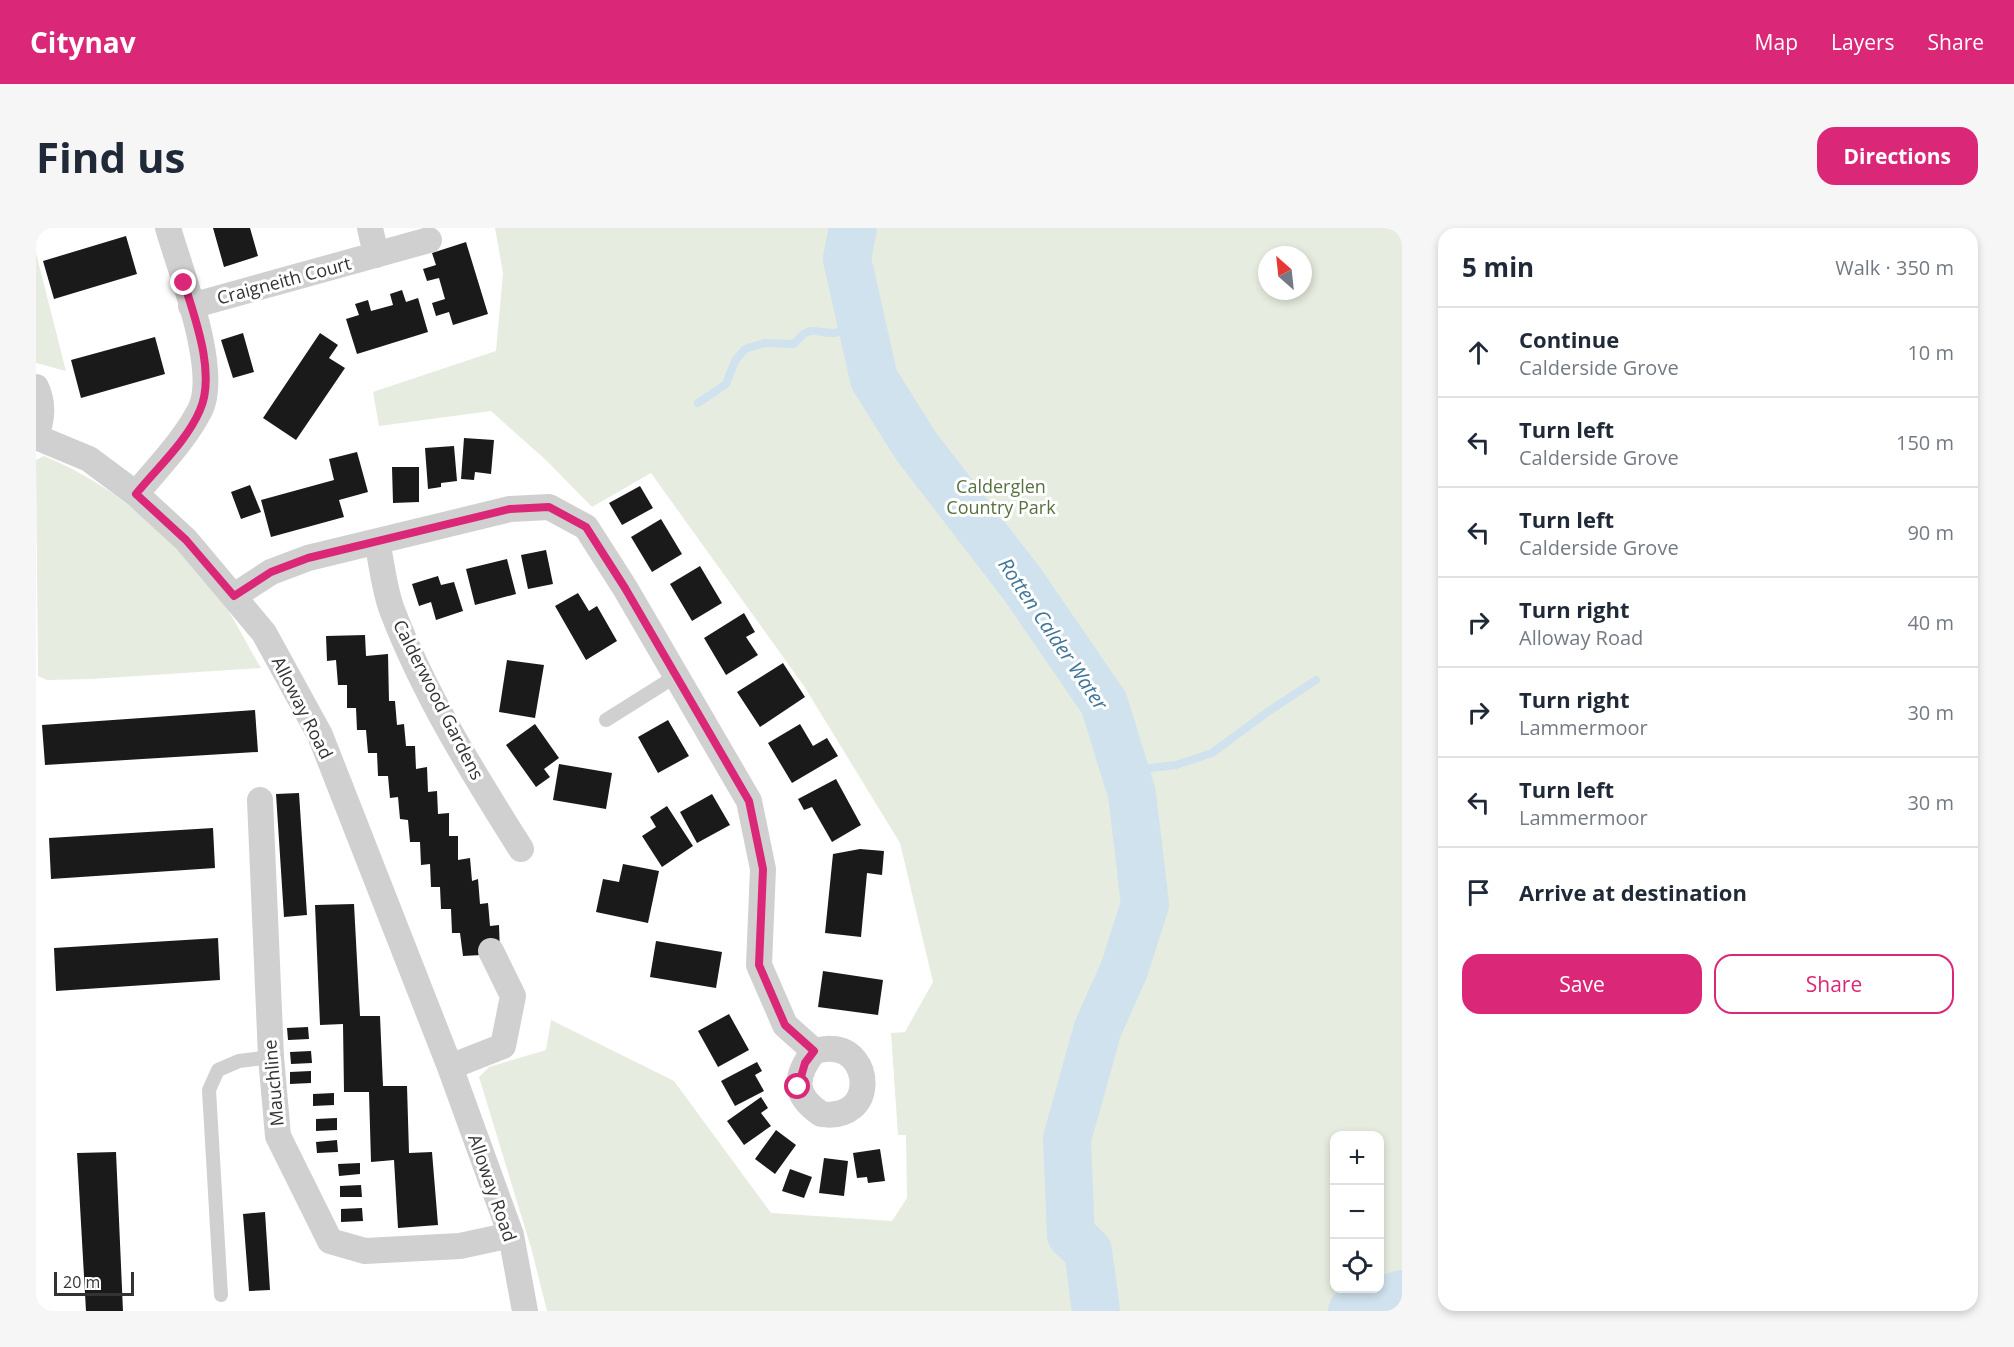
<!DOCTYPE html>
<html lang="en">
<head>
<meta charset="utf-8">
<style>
	:root { --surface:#fff; --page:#f6f6f7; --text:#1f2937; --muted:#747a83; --line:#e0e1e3; --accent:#db2777 }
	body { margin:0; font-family:"Open Sans",sans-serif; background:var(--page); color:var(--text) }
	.controls { position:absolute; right:18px; bottom:18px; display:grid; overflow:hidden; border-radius:12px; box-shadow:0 3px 9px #0003 }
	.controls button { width:54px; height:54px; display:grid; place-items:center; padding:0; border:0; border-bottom:2px solid var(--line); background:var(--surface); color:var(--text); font:30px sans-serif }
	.compass { position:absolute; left:1222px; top:18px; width:54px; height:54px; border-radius:50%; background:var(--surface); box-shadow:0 3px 9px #0003; rotate:333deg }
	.scale { position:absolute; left:18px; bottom:15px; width:80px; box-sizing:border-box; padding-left:6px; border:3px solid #333; border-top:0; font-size:16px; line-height:21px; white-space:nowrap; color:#333; -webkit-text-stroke:4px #fff; paint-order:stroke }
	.stop { position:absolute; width:18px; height:18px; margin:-14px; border:4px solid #db2777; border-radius:50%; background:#fff }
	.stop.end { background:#db2777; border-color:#fff; box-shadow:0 2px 6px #0008 }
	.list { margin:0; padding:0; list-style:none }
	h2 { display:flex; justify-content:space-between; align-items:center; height:78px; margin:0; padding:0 24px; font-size:26px }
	h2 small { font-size:20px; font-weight:400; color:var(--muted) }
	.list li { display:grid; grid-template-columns:39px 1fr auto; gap:18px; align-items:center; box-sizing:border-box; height:90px; padding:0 24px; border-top:2px solid var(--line) }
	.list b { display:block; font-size:22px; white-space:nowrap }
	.list p { margin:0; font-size:20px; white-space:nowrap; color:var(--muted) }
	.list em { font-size:20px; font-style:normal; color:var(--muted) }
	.actions { display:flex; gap:12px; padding:18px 24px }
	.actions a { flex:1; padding:14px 0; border:2px solid var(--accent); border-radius:18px; text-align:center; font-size:21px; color:var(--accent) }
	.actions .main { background:var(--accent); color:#fff }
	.icon { flex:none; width:33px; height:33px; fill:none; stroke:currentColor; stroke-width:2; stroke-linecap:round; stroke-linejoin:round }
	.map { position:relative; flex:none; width:1366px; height:1083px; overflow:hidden; border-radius:18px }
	header { display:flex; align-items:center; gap:36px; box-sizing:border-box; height:84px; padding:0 30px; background:var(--accent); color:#fff }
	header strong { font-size:28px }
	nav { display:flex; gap:33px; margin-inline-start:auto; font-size:21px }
	.intro { display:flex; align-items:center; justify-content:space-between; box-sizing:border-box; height:144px; padding:0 36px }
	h1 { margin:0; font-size:42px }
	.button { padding:15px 27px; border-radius:18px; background:var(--accent); color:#fff; font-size:21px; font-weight:700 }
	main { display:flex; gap:36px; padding:0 36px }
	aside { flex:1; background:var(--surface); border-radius:18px; box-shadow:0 3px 9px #0003 }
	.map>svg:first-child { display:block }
	.green { fill:#e6ecdf; fill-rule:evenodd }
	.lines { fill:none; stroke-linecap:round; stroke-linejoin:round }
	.stream { stroke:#cfe2ee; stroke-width:8 }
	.river { stroke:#cfe2ee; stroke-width:48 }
	.building { fill:#1a1a1a }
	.lane { stroke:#d0d0d0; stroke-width:14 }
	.street { stroke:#d0d0d0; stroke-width:26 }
	.route { stroke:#db2777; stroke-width:8 }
	.labels { text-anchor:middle; stroke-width:6; stroke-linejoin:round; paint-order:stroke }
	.street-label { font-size:18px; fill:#333; stroke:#fff }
	.park-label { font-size:18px; fill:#56703f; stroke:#fff }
	.water-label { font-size:20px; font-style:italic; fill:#3f7597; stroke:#fff }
</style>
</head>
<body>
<header>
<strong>Citynav</strong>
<nav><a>Map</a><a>Layers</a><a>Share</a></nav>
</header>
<div class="intro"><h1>Find us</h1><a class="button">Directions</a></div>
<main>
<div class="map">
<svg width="1366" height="1083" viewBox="0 0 1366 1083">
	<rect width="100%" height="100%" fill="#fff"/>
	<path class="green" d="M459 0H1366V1083H511L496 1023 443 849 453 839 510 822 515 792 638 853 735 985 856 993 871 970 870 907H862L855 805 869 804 897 754 864 615 768 458 615 245 556 279 511 233 455 183 343 198 337 164 460 123 467 45ZM1231 27H1267V63H1231ZM1298 908H1344V1060H1298Z
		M0 25 30 143 0 135Z
		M8 228C79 257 139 310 185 372 200 393 211 417 225 440L55 451 11 452 2 448 0 232Z"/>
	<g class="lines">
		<path class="stream" d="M662 175 690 156 699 133 709 121 729 115 758 116C774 97 776 104 797 105 806 105 817 97 825 93
			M1089 543 1140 537 1176 525 1233 483 1280 452"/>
		<path class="river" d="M817 0 811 31 838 151 880 218 987 357 1068 475 1096 566 1109 676 1088 742 1062 800 1031 911 1035 1007 1052 1023 1060 1083
			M1316 1083 1366 1066"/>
	</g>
	<path class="building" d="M177 0H214L222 28 188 39Z
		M90 8 101 46 18 71 7 33Z
		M430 14 452 86 417 97 413 84 400 88 396 75 409 71 403 50 391 53 387 41 400 37 396 25Z
		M366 62 370 74 382 70 392 104 321 126 310 91 323 87 319 76 332 72 335 83 357 77 354 66Z
		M207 105 218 144 197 150 185 112Z
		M284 105 302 117 293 130 309 140 260 212 227 190Z
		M119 109 129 146 45 170 35 132Z
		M428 210 458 212 455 246 439 244 438 252 425 251Z
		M418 218 421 253 405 255V259L392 261 389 220Z
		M321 224 332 264 303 272 308 289 235 309 225 272 298 252 293 231Z
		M356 239H383V274L357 275Z
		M214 257 225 284 205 291 195 264Z
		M604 258 617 280 586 297 573 275Z
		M625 291 646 326 616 344 595 309Z
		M510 322 517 356 492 361 485 327Z
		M471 331 480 366 439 377 430 341Z
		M664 338 686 375 656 393 634 356Z
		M402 348 405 357 418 354 427 383 400 392 395 374 383 378 376 356Z
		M542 365 553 383 561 378 581 413 550 432 519 378Z
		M708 385 719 404 710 409 722 427 690 447 668 410Z
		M329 407 330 428 352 426 353 473H359L361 497 368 496 370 518H379L380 541 391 539 392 564 401 563 402 586 413 585V608H422V632L434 630 436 653 442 651 444 676 452 675 454 698 463 697 464 726 427 728 424 705H416L415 681H405L404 659H395L394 636 385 637 384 614H374L372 592 364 591 362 569 354 570 352 548H342L341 525H332L330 502H321L320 480H311V457H302L300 432 291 433 290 408Z
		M471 432 508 437 499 490 463 484Z
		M747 435 769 469 724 499 701 464Z
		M219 482 222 524 9 537 6 497Z
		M632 492 653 528 622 545 602 509Z
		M499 496 523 530 508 541 514 549 500 559 470 517Z
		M764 496 777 518 791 510 802 528 756 555 732 515Z
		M523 536 576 545 570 581 517 572Z
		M800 551 825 597 796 614 776 579 768 582 762 571Z
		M263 565 271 687 248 689 240 566Z
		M676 566 694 597 661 615 644 584Z
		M631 578 657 618 626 639 606 608 620 599 614 589Z
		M177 600 179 640 15 651 13 610Z
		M824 621 848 623 846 647 831 645 825 709 789 705 797 626Z
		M587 636 623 643 612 695 560 684 567 651 583 654Z
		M318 676 324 788H344L347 858H371L373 925 396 924 402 997 362 1000 358 932 335 934 333 864H308L307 796 284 797 279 677Z
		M182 710 184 752 20 763 18 720Z
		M620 713 686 724 680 760 614 749Z
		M787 743 847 752 842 787 782 779Z
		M693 786 713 822 682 839 662 803Z
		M272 799 273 811 252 812 251 800Z
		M275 823 276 835 255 836 254 824Z
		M721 834 726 843 719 847 728 863 699 878 685 853Z
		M275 843V855L254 856V844Z
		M298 865V877L277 878V866Z
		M725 869 732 880 725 885 735 898 708 917 691 893Z
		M301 890V902L280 903V891Z
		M740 902 760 917 739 946 719 931Z
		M301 912 302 924 281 925 280 914Z
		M844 921 849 953 832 955 831 949 821 950 817 925Z
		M80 924 87 1083H50L41 925Z
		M788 930 812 933 808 968 783 965Z
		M324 935V946L303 948 302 936Z
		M754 941 776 949 768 970 746 963Z
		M325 957 326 969H304V958Z
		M326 980 327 993 305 994V981Z
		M229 984 234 1062 213 1063 207 986Z"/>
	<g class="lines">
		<path class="lane" d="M570 492 640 448
			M185 1067 173 862 182 842 203 833 235 829"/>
		<path class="street" d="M334 0 340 27
			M155 78 393 12
			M0 159C8 176 6 191 0 209
			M0 209 53 231 100 266 150 312 228 405 284 507 414 839
			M100 266C121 240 148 213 164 182 184 143 144 42 132 0
			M341 314C346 336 348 361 356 382 388 466 437 545 485 621
			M198 368 235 344 272 330 474 281 513 279 550 299 589 360 713 573 727 641 723 737 749 797 778 823C784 822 790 820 796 821 836 822 841 894 785 886 757 867 758 849 778 823
			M224 572 235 829 242 908 294 1013 329 1023 424 1018 475 1007
			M455 723 477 768 467 818 414 839 475 1007 489 1083"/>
	</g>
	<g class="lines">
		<path class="route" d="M148 55C159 90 180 146 164 182 151 213 121 240 100 266L150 312 198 368 235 344 272 330 474 281 513 279 550 299 589 360 713 573 727 641 723 737 749 797 778 823 769 835 762 859"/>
	</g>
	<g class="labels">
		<g class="street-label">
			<text transform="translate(248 53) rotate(-15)" y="6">Craigneith Court</text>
			<text transform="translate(402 472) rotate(63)" y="6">Calderwood Gardens</text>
			<text transform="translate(266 480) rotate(63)" y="6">Alloway Road</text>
			<text transform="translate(238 855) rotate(-95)" y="6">Mauchline</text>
			<text transform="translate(456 960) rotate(71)" y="6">Alloway Road</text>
		</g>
		<g class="park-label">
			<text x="965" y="265">Calderglen<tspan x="965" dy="21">Country Park</tspan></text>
		</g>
		<g class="water-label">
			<text transform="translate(1017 406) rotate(56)" y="7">Rotten Calder Water</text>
		</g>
	</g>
</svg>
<div class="controls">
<button>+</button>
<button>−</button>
<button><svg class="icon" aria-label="locate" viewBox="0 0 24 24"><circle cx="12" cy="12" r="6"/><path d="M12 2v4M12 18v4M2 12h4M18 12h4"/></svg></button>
</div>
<svg class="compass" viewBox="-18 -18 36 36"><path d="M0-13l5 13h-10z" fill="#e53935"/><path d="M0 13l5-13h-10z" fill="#747a83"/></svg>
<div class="scale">20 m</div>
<div class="stop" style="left:762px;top:859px"></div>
<div class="stop end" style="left:148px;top:55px"></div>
</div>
<aside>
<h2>5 min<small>Walk · 350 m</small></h2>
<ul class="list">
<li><svg class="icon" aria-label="ahead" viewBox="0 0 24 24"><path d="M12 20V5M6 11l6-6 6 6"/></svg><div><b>Continue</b><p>Calderside Grove</p></div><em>10 m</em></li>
<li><svg class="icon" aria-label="left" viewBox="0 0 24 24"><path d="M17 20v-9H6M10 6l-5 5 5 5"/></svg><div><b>Turn left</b><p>Calderside Grove</p></div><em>150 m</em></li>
<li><svg class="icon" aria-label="left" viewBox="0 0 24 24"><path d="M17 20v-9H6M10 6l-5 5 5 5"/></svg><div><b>Turn left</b><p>Calderside Grove</p></div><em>90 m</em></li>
<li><svg class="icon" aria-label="right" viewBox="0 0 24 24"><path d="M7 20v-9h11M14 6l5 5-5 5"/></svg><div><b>Turn right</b><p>Alloway Road</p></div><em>40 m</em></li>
<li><svg class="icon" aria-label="right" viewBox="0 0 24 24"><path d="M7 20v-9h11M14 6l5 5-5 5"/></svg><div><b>Turn right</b><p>Lammermoor</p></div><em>30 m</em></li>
<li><svg class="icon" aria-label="left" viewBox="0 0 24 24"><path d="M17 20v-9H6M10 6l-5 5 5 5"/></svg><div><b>Turn left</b><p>Lammermoor</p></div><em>30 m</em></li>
<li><svg class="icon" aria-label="arrive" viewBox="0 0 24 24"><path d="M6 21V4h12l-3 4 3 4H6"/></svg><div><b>Arrive at destination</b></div></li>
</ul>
<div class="actions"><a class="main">Save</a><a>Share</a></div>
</aside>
</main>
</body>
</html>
